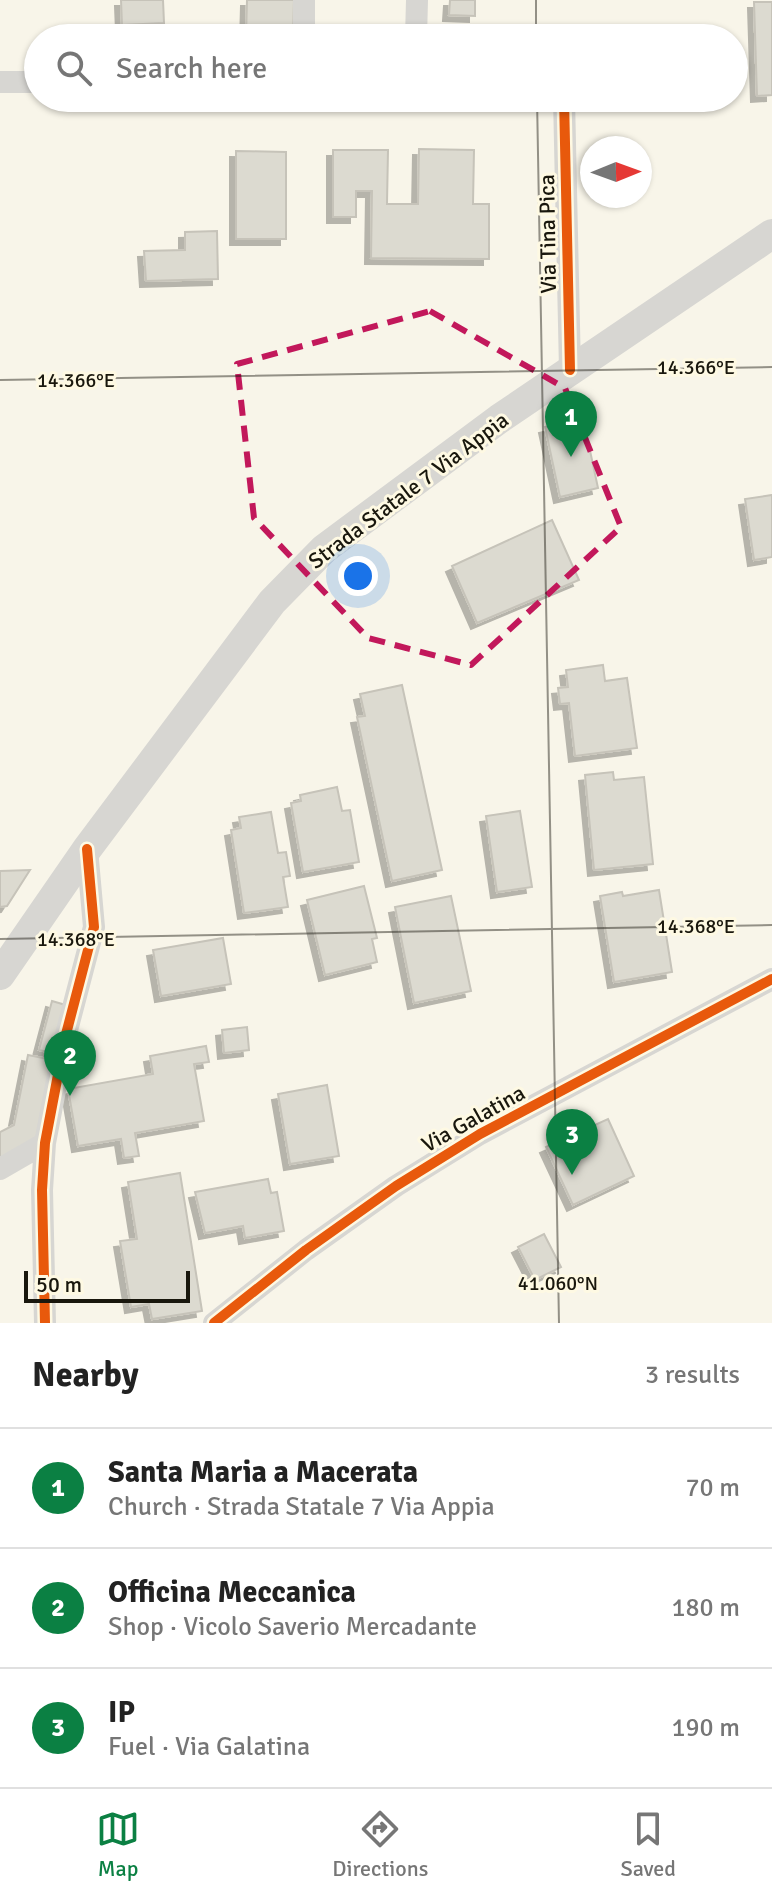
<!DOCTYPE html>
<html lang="en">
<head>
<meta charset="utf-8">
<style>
	:root { --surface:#fff; --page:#f2f2f2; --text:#222; --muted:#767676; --line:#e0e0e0; --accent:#0b8043 }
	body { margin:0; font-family:Signika,sans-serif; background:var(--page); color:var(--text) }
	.compass { position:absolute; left:580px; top:136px; width:72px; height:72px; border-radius:50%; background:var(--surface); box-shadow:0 2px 6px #0004; rotate:89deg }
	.scale { position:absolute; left:24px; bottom:20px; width:166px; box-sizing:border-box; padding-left:8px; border:4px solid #19170d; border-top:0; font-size:22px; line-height:28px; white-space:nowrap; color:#19170d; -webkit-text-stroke:6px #fef9e3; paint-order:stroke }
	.you { position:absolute; left:358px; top:576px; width:28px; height:28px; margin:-20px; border:6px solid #fff; border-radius:50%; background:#1a73e8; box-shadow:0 0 0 12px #1a73e833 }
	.badge { display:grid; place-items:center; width:52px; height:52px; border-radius:50%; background:var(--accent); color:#fff; font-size:26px; font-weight:700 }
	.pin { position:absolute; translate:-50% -66px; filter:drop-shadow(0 2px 4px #0008) }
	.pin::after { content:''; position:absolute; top:42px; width:28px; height:24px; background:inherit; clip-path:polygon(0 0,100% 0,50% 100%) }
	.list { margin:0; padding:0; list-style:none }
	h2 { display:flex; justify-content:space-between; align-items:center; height:104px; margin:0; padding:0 32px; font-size:34px }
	h2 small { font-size:26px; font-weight:400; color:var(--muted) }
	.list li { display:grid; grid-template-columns:52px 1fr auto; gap:24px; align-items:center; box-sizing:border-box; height:120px; padding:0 32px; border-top:2px solid var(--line) }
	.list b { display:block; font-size:30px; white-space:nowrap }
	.list p { margin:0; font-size:26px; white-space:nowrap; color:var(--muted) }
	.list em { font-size:26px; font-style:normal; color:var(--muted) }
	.icon { flex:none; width:44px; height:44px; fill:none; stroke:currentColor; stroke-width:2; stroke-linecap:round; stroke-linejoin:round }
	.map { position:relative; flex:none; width:772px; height:1323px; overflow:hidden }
	.search { position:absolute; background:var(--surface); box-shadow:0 2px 6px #0004; left:24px; right:24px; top:24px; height:88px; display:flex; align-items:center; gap:20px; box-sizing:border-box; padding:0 28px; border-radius:44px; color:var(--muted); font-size:30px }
	.sheet { height:464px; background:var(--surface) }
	nav { display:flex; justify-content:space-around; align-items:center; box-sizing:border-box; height:112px; border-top:2px solid var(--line); background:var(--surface); font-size:22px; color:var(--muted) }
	nav a { display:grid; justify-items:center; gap:4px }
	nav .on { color:var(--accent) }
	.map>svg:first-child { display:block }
	.building { fill:#dcdad0; stroke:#c6c3b9; stroke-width:2; filter:url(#shadow) }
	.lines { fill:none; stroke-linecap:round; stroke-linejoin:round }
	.minor { stroke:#d7d6d2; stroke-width:22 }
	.secondary { stroke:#d7d6d2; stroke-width:30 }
	.cycleway-casing { stroke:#fef9e3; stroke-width:15 }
	.cycleway { stroke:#e8590c; stroke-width:10 }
	.marked { fill:none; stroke:#c2185b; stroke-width:6; stroke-dasharray:16 10; stroke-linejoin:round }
	.ticks { fill:none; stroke:#19170d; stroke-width:2; stroke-opacity:0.45 }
	.labels { text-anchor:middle; stroke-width:6; stroke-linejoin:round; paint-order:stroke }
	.street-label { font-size:22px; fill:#19170d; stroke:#fef9e3 }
	.ticks-label { font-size:20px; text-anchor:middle; fill:#19170d; stroke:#fef9e3; stroke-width:6; stroke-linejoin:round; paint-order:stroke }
</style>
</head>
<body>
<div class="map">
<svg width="772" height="1323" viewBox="0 0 772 1323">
	<defs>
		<filter id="shadow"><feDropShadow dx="-6" dy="6" stdDeviation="0" flood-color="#0004"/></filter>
	</defs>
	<rect width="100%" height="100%" fill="#f8f5e9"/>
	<path class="building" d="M121 0H163L164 23 122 25Z
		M247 0H294L293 38H246Z
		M450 0H475V16L449 15Z
		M754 2H772V95L757 96Z
		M649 98H705V102L649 103Z
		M419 149 474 150 473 204H489V259L371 258 372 191H356V217H333V150H388L387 204H418Z
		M236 151 286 152V239H236Z
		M217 231 218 279 146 281 144 251 185 250V232Z
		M583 418 598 488 560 497 545 427Z
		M772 495V557L754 560 745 499Z
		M552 520 579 580 477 623 452 566Z
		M603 665 605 681 627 678 637 748 575 756 569 703 560 704 558 688 568 687 566 670Z
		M402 685 442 870 392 881 357 717 365 716 360 694Z
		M613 772 614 780 644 777 653 864 594 870 585 775Z
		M337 787 342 811 350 810 359 862 303 872 291 803 301 801 300 795Z
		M520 811 532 887 497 892 486 816Z
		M271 812 278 853 286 852 290 876 283 877 288 907 244 913 231 830 241 828 239 817Z
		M30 870 7 906 0 907V871Z
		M364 886 377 938 372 939 377 962 325 975 307 900Z
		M659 890 672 972 614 982 600 896 622 892 623 896Z
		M451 896 471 991 414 1003 395 907Z
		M223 938 231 984 161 996 153 950Z
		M52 1001 69 1006 56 1054 39 1050Z
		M247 1027 249 1050 224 1053 222 1030Z
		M206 1046 209 1062 194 1064 204 1121 135 1133 139 1156 124 1158 121 1139 78 1146 68 1089 153 1074 150 1056Z
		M28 1055 58 1061 41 1139 0 1161V1132L14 1125Z
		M327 1085 339 1156 290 1164 278 1094Z
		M608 1119 634 1176 573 1205 546 1147Z
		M180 1173 202 1311 152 1319 149 1304 131 1307 120 1241 137 1239 128 1182Z
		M268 1179 271 1193 277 1192 284 1231 245 1238 243 1226 205 1233 195 1192Z
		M544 1234 561 1267 535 1280 518 1247Z"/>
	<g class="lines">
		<path class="minor" d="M304 0V38
			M416 38 417 0
			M0 82H38
			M564 98 570 370
			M0 1169 45 1143
			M45 1323 42 1190 45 1143 65 1038 94 927 87 849
			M214 1323 306 1250 396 1186 480 1134 772 979"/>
		<path class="secondary" d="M0 975 87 849 272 602 324 549 499 419 772 234"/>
		<defs>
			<path id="cycleway" d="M564 98 570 370
				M45 1323 42 1190 45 1143 65 1038 94 927 87 849
				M214 1323 306 1250 396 1186 480 1134 772 979"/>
		</defs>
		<use href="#cycleway" class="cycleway-casing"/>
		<use href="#cycleway" class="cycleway"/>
	</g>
	<path class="marked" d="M430 311 565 388 621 527 471 665 368 638 254 518 237 364Z"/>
	<path class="ticks" d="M536 0V38M537 98 559 1323M0 380 772 367M0 939 772 925"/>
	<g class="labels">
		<g class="street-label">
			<text transform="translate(547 234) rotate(-91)" y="8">Via Tina Pica</text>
			<text transform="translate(408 490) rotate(-37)" y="8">Strada Statale 7 Via Appia</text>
			<text transform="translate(473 1118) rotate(-29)" y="8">Via Galatina</text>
		</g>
	</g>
	<g class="ticks-label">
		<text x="696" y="374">14.366°E</text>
		<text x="76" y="387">14.366°E</text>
		<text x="696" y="933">14.368°E</text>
		<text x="76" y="946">14.368°E</text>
		<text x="558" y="1290">41.060°N</text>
	</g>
</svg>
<svg class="compass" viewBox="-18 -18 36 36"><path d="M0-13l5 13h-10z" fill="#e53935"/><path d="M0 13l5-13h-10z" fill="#767676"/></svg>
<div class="scale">50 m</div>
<div class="you"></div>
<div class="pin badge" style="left:571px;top:457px">1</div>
<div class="pin badge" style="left:70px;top:1096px">2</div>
<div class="pin badge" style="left:572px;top:1175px">3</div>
<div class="search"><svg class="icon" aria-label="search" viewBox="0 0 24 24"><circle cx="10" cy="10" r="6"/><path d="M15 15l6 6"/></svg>Search here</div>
</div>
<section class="sheet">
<h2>Nearby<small>3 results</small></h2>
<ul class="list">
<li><span class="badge">1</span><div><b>Santa Maria a Macerata</b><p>Church · Strada Statale 7 Via Appia</p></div><em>70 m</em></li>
<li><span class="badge">2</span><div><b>Officina Meccanica</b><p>Shop · Vicolo Saverio Mercadante</p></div><em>180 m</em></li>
<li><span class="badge">3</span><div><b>IP</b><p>Fuel · Via Galatina</p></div><em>190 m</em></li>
</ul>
</section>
<nav>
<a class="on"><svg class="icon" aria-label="map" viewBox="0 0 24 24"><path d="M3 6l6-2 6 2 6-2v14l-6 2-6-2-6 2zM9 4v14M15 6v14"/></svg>Map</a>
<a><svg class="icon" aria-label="directions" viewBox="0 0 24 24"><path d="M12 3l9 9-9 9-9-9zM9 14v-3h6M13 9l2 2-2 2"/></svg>Directions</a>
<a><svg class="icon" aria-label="saved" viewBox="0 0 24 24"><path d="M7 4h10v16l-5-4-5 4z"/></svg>Saved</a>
</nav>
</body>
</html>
